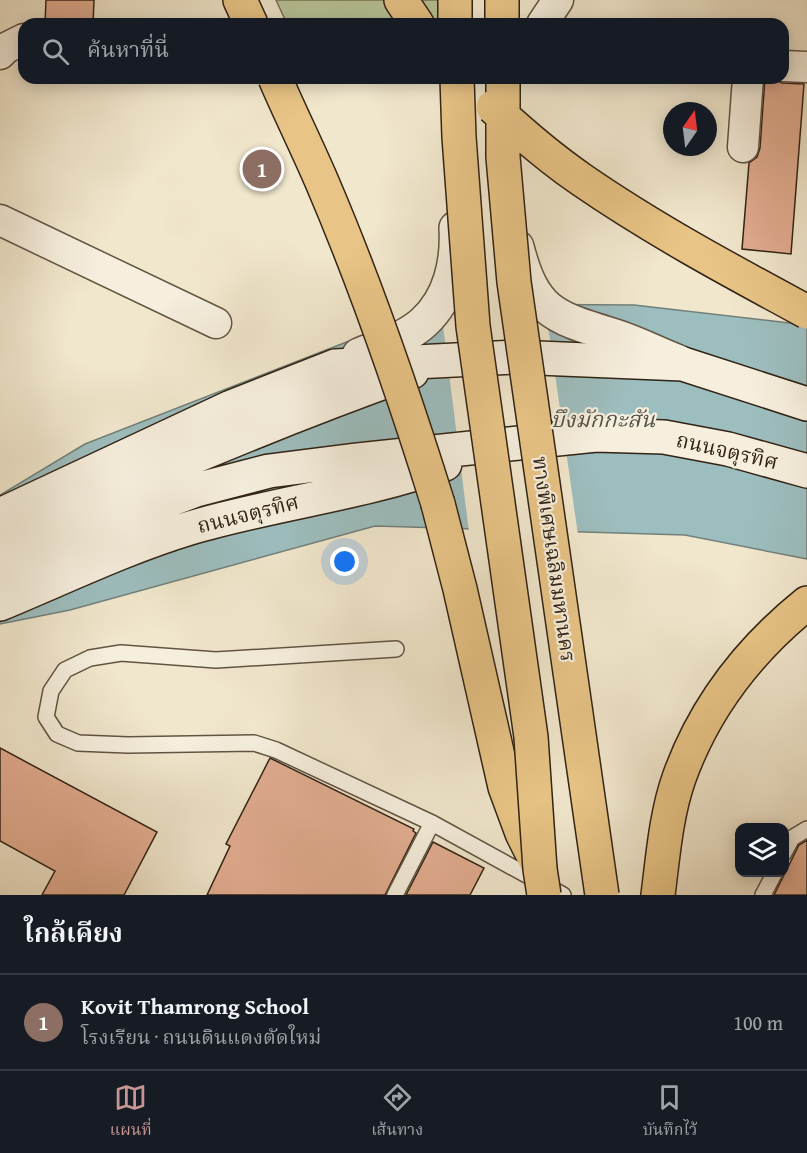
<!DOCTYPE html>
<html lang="th">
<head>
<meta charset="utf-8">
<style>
	:root { --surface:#171b24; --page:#20242c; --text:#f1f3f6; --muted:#9ea1a6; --line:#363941; --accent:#c59692 }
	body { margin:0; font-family:"Gentium Book Plus","Noto Serif Thai",serif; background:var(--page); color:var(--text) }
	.controls { position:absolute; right:18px; bottom:18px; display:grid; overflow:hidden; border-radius:12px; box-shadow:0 3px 15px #0003 }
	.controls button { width:54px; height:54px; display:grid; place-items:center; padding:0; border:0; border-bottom:2px solid var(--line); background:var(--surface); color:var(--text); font:30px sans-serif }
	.compass { position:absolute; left:663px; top:102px; width:54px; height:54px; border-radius:50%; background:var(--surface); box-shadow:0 3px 15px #0003; rotate:14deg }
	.you { position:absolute; left:345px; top:562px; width:21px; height:21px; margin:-15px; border:4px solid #fff; border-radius:50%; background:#1a73e8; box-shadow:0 0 0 9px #1a73e833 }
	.badge { display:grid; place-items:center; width:39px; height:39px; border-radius:50%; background:var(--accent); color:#fff; font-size:20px; font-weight:700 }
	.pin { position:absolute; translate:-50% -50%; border:3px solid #fff; box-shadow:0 2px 6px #0006 }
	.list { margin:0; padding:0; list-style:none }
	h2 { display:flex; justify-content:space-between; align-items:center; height:78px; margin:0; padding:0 24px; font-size:26px }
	h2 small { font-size:20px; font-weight:400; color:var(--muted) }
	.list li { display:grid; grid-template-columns:39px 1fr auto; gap:18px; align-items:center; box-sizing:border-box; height:96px; padding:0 24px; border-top:2px solid var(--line) }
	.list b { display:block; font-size:22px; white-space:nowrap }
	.list p { margin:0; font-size:20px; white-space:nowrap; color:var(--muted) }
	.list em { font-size:20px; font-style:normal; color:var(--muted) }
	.icon { flex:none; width:33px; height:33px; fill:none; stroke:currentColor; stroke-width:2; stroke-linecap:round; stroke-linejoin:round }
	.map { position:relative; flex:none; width:807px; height:895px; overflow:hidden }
	.search { position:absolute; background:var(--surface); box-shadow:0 3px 15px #0003; left:18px; right:18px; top:18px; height:66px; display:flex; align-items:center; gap:15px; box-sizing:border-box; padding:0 21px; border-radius:18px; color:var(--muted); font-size:22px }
	.sheet { height:174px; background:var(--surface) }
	nav { display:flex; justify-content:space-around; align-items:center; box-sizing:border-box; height:84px; border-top:2px solid var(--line); background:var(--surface); font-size:16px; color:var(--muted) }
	nav a { display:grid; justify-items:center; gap:3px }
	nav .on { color:var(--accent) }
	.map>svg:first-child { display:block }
	.green { fill:#b9c599; stroke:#757457; stroke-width:1.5 }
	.water { fill:#9dbebf; stroke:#72807b; stroke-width:1.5 }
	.pier { fill:#f1e7cd }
	.building { fill:#e2ad91; stroke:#312315; stroke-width:1.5 }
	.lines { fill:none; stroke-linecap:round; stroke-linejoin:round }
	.service-casing { stroke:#615443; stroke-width:18 }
	.minor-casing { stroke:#615443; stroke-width:33 }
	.tertiary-casing { stroke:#615443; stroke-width:36 }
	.secondary-casing { stroke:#312315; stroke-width:36 }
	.motorway-casing { stroke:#312315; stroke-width:36 }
	.service { stroke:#f6efde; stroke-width:15 }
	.minor { stroke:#f6efde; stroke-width:30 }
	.tertiary { stroke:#f6efde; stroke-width:33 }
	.secondary { stroke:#f6efde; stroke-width:33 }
	.motorway { stroke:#e8c486; stroke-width:33 }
	.motorway-bridge-casing { stroke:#312315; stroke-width:36; stroke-linecap:butt }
	.motorway-bridge { stroke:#e8c486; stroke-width:33 }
	.labels { text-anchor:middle; stroke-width:4.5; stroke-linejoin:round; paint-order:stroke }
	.street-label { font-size:21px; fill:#312315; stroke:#f6efde }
	.water-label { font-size:22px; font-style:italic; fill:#515248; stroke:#f6efde }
</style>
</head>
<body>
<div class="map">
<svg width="807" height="895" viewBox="0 0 807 895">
	<rect width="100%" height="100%" fill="#f1e7cd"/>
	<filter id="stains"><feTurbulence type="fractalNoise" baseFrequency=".00333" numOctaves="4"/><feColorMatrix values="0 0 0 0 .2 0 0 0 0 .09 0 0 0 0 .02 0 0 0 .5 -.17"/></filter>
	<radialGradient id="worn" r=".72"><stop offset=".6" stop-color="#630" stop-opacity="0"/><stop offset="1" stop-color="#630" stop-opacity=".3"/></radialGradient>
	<path class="green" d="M276 0H439L440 24H287Z"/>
	<path class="water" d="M444 304 634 305 807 325V559L685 535 375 526 70 610 0 624V495L85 444Z"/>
	<path class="pier" d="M444 301H543L550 339 578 535 469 532 440 302Z"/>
	<path class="building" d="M46 0H94L93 24H45Z
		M765 78H771L782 83 804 84 791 254 742 249 749 163 757 157 760 148Z
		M0 748 157 832 124 895H42L55 871 0 841Z
		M270 758 414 829 413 831 416 833 385 895H207L230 846 226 844Z
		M807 840V895H774L799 845Z
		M433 842 484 868 470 895H406Z"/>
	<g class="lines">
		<defs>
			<path id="service" d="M396 649 216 660 121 653 90 658 65 670 51 691 46 717 57 734 78 743 128 745 254 743 276 750 432 823 563 895
				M784 853 792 838 807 829
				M395 895 432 823
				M763 895 775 872"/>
			<path id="minor" d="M542 24 558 0
				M0 54 6 48 24 39
				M783 66 807 67
				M743 147 748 78
				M0 220 216 323"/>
			<path id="tertiary" d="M517 247C534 313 554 317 615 336 637 343 658 354 679 362
				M359 355C380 346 407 338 424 322 450 298 458 262 456 228"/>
			<path id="secondary" d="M0 515 231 407 335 366 514 357 683 364 807 404
				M0 542C135 481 271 422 412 372
				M0 574 117 520 196 490 269 471 356 460 596 435 664 437 728 449 807 471
				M0 604C63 578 124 548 190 528 274 503 362 494 445 464"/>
			<path id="motorway" d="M240 0 251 24
				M401 0 417 24
				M455 0V24
				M502 0V24
				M438 504 460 589 505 787 522 833 540 869
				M658 895C663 856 666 815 679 778 704 708 750 649 807 603"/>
		</defs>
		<use href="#service" class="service-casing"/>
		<use href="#minor" class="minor-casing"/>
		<use href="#tertiary" class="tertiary-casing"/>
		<use href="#secondary" class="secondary-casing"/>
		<use href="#motorway" class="motorway-casing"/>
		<use href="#service" class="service"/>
		<use href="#minor" class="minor"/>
		<use href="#tertiary" class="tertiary"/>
		<use href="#secondary" class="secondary"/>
		<use href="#motorway" class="motorway"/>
		<defs>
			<path id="motorway-bridge" d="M275 78C290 113 307 147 322 182 367 287 404 395 438 504
				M457 78 459 137 473 326 531 737 540 869 544 895
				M503 78V157L514 282 602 895
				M493 107C521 133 550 158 582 180 653 229 731 271 807 312"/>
		</defs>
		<use href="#motorway-bridge" class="motorway-bridge-casing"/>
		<use href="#motorway-bridge" class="motorway-bridge"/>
	</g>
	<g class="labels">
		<g class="street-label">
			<text transform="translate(727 451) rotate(13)" y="7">ถนนจตุรทิศ</text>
			<text transform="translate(248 514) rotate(-14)" y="7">ถนนจตุรทิศ</text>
			<text transform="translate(554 559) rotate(82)" y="7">ทางพิเศษเฉลิมมหานคร</text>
		</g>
		<g class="water-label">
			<text x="603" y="427">บึงมักกะสัน</text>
		</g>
	</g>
	<rect width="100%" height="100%" filter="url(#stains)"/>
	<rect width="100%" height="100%" fill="url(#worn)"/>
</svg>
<div class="controls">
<button><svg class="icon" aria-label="layers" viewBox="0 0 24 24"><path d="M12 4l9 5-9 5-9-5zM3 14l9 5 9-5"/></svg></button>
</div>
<svg class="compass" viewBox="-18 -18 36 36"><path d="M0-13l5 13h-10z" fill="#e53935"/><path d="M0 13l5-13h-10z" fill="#9ea1a6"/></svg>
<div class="you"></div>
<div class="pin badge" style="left:262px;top:169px;background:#8d6e63">1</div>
<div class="search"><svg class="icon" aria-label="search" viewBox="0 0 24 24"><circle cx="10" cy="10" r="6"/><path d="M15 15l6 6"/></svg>ค้นหาที่นี่</div>
</div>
<section class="sheet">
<h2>ใกล้เคียง<small></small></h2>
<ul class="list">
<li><span class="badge" style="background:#8d6e63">1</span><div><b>Kovit Thamrong School</b><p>โรงเรียน · ถนนดินแดงตัดใหม่</p></div><em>100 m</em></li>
</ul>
</section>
<nav>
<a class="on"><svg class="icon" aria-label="map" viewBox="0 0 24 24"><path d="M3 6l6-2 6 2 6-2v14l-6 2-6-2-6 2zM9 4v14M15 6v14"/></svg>แผนที่</a>
<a><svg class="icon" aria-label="directions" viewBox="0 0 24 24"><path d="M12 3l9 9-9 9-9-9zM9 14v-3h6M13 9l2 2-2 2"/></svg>เส้นทาง</a>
<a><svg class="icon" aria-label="saved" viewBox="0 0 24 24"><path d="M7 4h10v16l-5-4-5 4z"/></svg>บันทึกไว้</a>
</nav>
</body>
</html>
